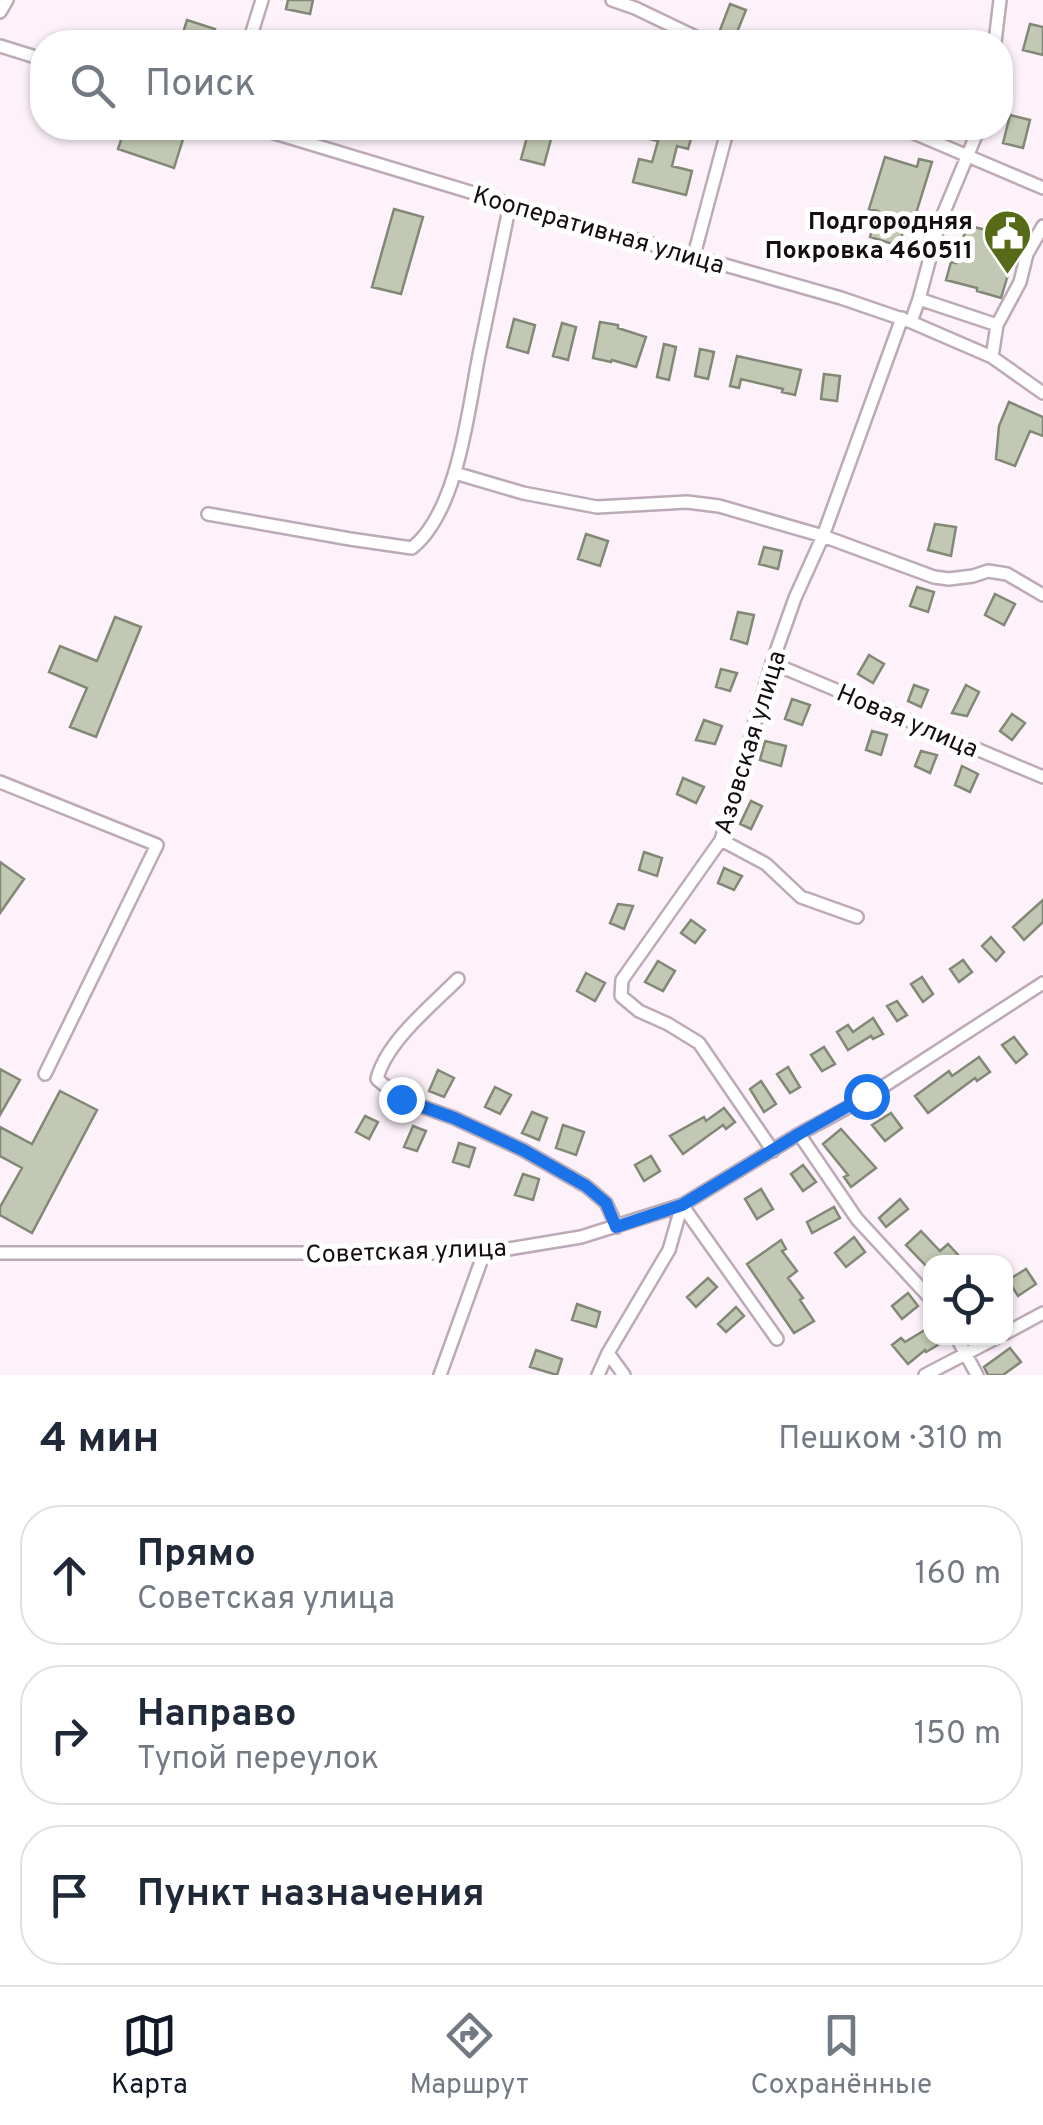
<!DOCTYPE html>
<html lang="ru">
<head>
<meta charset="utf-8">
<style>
	:root { --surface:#fff; --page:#f6f6f7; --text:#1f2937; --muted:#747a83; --line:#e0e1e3; --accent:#111827 }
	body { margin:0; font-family:Overpass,sans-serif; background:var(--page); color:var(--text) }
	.controls { position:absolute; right:30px; bottom:30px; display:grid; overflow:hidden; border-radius:20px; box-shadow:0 2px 8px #0004 }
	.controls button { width:90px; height:90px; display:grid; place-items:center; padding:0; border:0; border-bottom:2px solid var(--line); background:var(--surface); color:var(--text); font:50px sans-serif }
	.stop { position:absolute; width:30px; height:30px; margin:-22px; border:8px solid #1a73e8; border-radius:50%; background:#fff }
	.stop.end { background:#1a73e8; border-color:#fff; box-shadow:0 2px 10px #0008 }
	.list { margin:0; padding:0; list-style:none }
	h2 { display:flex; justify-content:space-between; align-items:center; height:130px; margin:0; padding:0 40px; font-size:42px }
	h2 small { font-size:32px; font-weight:400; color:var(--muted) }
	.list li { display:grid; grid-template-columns:65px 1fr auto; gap:30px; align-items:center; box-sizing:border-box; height:140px; margin:0 20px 20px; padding:0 20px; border:2px solid var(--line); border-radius:40px }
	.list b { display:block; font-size:38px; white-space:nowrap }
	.list p { margin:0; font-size:32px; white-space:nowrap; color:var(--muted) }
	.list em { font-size:32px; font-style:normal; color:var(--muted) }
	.icon { flex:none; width:55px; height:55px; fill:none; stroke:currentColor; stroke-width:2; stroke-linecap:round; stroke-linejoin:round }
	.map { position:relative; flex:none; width:1043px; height:1375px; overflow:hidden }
	.search { position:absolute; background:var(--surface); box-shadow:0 2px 8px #0004; left:30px; right:30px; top:30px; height:110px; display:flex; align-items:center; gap:25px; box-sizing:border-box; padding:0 35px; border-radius:40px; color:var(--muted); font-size:38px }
	.sheet { height:610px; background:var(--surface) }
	nav { display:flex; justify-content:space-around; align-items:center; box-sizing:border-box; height:140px; border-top:2px solid var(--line); background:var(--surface); font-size:28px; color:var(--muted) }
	nav a { display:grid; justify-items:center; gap:5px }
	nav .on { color:var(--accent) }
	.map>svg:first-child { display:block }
	.building { fill:#c2c8b4; stroke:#828876; stroke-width:2.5 }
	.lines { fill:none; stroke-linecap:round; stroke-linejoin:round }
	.minor-casing { stroke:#bdaab7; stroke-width:16 }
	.minor { stroke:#fff; stroke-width:11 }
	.route { stroke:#1a73e8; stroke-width:12 }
	.labels { text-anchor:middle; stroke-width:10; stroke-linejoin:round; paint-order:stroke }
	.poi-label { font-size:25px; font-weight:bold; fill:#140d12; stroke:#fff; text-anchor:end }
	.street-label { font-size:25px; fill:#140d12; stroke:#fff }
</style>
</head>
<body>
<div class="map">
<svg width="1043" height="1375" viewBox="0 0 1043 1375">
	<rect width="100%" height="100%" fill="#fdf1fa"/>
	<path class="building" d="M288 0H313L310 14 286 9Z
		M730 4 746 10 735 37 720 30Z
		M187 20 215 29 211 42H180Z
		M1030 24 1043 27V55L1023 50Z
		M1010 115 1030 120 1023 148 1003 143Z
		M125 128H150L183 139 174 168 118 149Z
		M502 128H554L544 165 521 159 527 137 502 131Z
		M618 128H694L688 149 677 146 672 166 692 171 686 195 633 182 639 159 652 162 658 141 617 131Z
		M885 157 917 167 919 159 932 162 913 223 906 220 899 246 870 237 878 211 869 209Z
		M394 209 423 217 401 294 372 287Z
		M967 225 997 233 994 243 1003 246 1000 255 1013 258 1001 298 977 291V288L946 280 951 262 956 263Z
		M514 319 535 325 528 353 507 347Z
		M600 322 618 325V328L646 337 636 367 612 360 611 362 593 358Z
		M562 323 576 327 568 360 553 356Z
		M664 344 676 347 669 380 657 377Z
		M700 349 714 352 708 379 695 376Z
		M737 356 801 370 795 395 782 392 783 389 741 379 739 388 730 386Z
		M824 374 840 376 837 401 821 399Z
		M1009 402 1043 417V436L1030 431 1015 466 996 459 999 426Z
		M935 524 956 527 951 556 928 550Z
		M586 534 608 541 600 566 578 559Z
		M764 547 782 551 778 569 759 564Z
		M917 587 934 592 928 612 910 606Z
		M995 594 1015 604 1004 625 985 615Z
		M738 612 754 615 747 644 731 639Z
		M115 617 141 627 96 737 70 727 87 688 49 672 60 646 97 661Z
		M869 655 884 664 873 683 858 674Z
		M721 669 737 673 730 691 716 687Z
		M914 685 928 690 921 707 908 701Z
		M966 685 979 692 967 716 952 713Z
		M792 699 810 705 802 725 785 719Z
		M1012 714 1025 723 1012 740 1000 731Z
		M704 720 722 726 715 744 696 740Z
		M872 731 887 735 881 755 866 750Z
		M765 741 786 746 781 766 760 760Z
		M921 751 937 755 930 773 915 766Z
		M962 766 978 774 970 792 955 785Z
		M683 778 704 787 696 803 677 794Z
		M751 801 762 806 751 829 740 824Z
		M644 852 662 858 657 876 639 870Z
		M0 862 24 879 0 913Z
		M724 868 742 876 734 890 718 883Z
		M1043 900V922L1024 940 1013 927Z
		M618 904 633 906 624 929 610 923Z
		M691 920 705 930 695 943 681 933Z
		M991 937 1004 952 996 961 982 946Z
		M963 960 972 972 959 982 950 969Z
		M658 961 675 971 663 991 645 982Z
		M586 973 605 983 595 1001 577 991Z
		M922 977 933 994 923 1002 911 984Z
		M897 1001 907 1015 897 1021 887 1006Z
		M873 1018 883 1034 873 1039 871 1036 848 1050 837 1032 848 1025 853 1032Z
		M1014 1037 1027 1054 1016 1063 1002 1045Z
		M824 1047 835 1064 822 1071 811 1055Z
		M979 1057 990 1072 977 1081 975 1078 928 1113 915 1096 949 1071 952 1076Z
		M788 1067 800 1087 790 1093 777 1074Z
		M0 1069 20 1080 0 1115Z
		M438 1070 454 1078 444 1097 429 1091Z
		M761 1081 776 1104 764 1112 750 1089Z
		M495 1087 511 1095 500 1114 485 1107Z
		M60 1091 97 1110 32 1233 0 1215V1207L22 1168 0 1156V1127L32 1144Z
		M724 1108 735 1122 726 1129 723 1125 683 1154 670 1136 704 1117 706 1121Z
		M532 1112 547 1118 539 1140 522 1133Z
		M891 1113 902 1128 885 1141 872 1125Z
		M365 1116 378 1122 369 1139 356 1132Z
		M563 1125 584 1132 576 1155 556 1148Z
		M413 1126 426 1131 417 1151 404 1147Z
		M841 1129 876 1168 851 1187 844 1177 848 1175 823 1144Z
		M459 1143 475 1148 469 1167 453 1162Z
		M651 1156 660 1171 644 1181 635 1165Z
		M803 1165 816 1182 803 1191 791 1174Z
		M523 1174 539 1179 533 1200 515 1195Z
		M761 1189 773 1209 757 1219 745 1199Z
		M900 1199 908 1209 886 1227 879 1218Z
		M834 1207 840 1218 812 1233 807 1222Z
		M921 1231 940 1251 948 1244 961 1258 956 1262H930V1270L906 1245Z
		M854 1237 865 1252 846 1267 835 1253Z
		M781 1240 786 1249 782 1251 797 1271 788 1278 803 1298 800 1300 814 1321 794 1333 747 1264Z
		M1026 1269 1036 1284 1018 1296 1008 1280Z
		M708 1278 717 1287 696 1307 687 1297Z
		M908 1293 918 1306 902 1319 892 1306Z
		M577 1304 600 1312 596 1327 572 1320Z
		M736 1307 744 1316 726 1332 718 1324Z
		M930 1327V1338L948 1339 926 1352 925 1350 908 1364 892 1345 901 1338 905 1342Z
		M1010 1348 1021 1362 1003 1375H988L984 1367Z
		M536 1350 562 1359 557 1375 530 1367Z"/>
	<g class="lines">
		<defs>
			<path id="minor" d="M612 0 635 8 706 42
				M0 12 7 0
				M249 42 262 0
				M995 42 1000 0
				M0 46 42 59
				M258 128 510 204 841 298 911 322 992 357 1043 393
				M902 128 1043 188
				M694 255 728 128
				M919 299 997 325
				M911 322 919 299 939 224 979 128
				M992 357 997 325 1020 282 1027 254 1043 226
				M455 473 523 493 597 507 687 502 719 506 823 536 934 577 949 579 973 576 988 571 1007 574 1043 595
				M208 514 350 539 412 548C458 511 468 411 479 355 489 305 500 255 510 204
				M772 663 1043 777
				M0 782 157 845 45 1074
				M721 840 766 864 801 897 857 917
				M458 979C431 1006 386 1042 377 1079L401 1099 454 1118 523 1150 586 1186 606 1203 617 1227
				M799 1134 857 1219 930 1298
				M773 1151 699 1043 668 1024 639 1011 621 996 622 980 721 840 772 663 795 598 823 536 902 318
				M682 1205 777 1339
				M0 1253H484L581 1237 682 1205 799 1134 867 1097 1043 983
				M1006 1333 1043 1313
				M957 1338 977 1375
				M608 1353 624 1375
				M440 1375 484 1253
				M598 1375 608 1353 669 1250 682 1205
				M925 1375 996 1338"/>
		</defs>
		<use href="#minor" class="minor-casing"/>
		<use href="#minor" class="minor"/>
	</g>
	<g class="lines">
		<path class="route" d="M401 1099 454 1118 523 1150 586 1186 606 1203 616 1227 682 1205 799 1134 866 1096"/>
	</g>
	<defs>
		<symbol id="civic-pin" viewBox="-11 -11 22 30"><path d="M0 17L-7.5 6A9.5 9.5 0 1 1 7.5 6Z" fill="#576a17" stroke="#fff"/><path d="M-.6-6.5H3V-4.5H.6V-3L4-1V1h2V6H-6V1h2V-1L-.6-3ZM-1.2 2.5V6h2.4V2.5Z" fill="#fff"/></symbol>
	</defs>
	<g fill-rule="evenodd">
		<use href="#civic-pin" x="980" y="206" width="55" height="75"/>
	</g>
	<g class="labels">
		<g class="poi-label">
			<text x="973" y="229">Подгородняя<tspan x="973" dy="29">Покровка 460511</tspan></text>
		</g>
		<g class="street-label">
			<text transform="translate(599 229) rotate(16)" y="9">Кооперативная улица</text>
			<text transform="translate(908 720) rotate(23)" y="9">Новая улица</text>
			<text transform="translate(749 742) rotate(-73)" y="9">Азовская улица</text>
			<text transform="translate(406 1250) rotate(-2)" y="9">Советская улица</text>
		</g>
	</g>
</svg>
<div class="controls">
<button><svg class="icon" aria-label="locate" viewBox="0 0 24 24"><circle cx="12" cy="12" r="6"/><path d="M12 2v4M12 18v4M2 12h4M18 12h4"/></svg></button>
</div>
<div class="stop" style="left:866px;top:1096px"></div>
<div class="stop end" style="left:401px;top:1099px"></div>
<div class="search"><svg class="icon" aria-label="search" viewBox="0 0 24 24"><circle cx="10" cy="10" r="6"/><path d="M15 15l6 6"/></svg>Поиск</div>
</div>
<section class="sheet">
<h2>4 мин<small>Пешком · 310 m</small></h2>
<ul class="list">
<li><svg class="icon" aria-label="ahead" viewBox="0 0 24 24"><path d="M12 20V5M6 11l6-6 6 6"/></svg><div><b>Прямо</b><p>Советская улица</p></div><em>160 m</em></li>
<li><svg class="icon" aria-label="right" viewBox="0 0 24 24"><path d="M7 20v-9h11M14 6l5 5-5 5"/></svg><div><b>Направо</b><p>Тупой переулок</p></div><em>150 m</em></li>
<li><svg class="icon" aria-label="arrive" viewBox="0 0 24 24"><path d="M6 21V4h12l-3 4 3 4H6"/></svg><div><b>Пункт назначения</b></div></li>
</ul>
</section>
<nav>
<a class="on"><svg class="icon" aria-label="map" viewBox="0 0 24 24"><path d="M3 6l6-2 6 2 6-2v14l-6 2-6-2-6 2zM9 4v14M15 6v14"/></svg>Карта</a>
<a><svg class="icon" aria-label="directions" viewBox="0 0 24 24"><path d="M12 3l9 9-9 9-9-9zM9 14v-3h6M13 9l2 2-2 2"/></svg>Маршрут</a>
<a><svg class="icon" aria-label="saved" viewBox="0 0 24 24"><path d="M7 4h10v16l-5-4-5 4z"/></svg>Сохранённые</a>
</nav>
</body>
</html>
